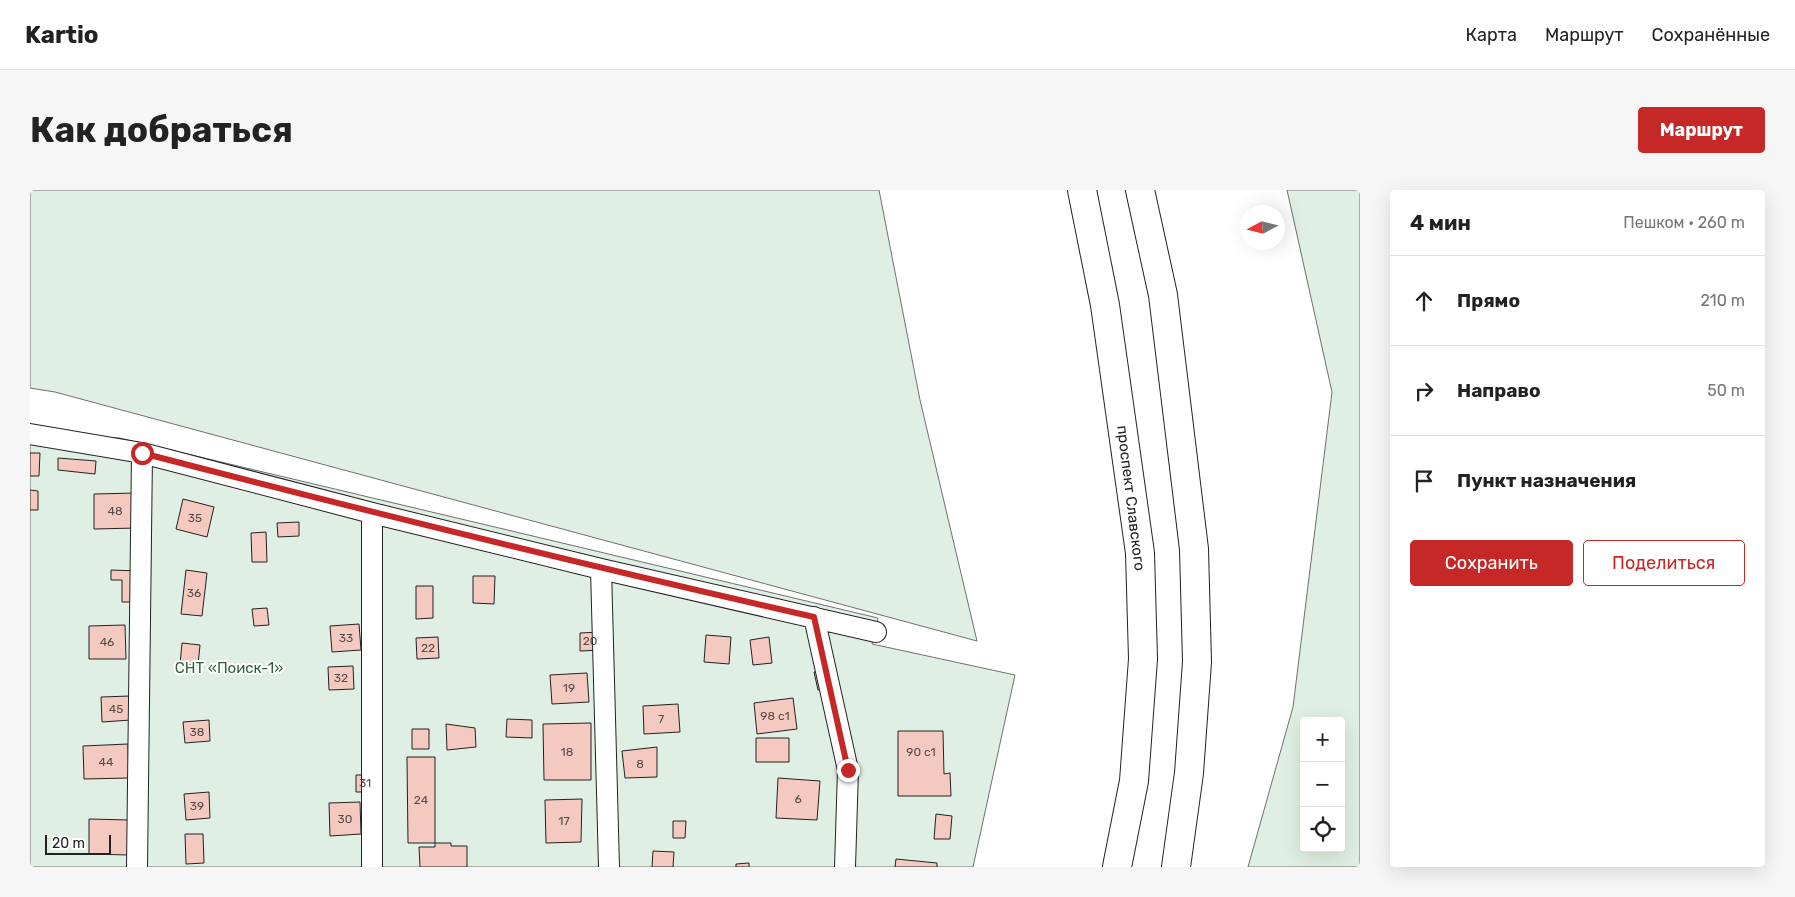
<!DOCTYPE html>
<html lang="ru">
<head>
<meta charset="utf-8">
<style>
	:root { --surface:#fff; --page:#f6f6f6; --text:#222; --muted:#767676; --line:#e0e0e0; --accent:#c62828 }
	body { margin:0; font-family:Rubik,sans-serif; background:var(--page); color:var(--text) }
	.controls { position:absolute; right:15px; bottom:15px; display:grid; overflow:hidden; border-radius:5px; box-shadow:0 5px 20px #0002 }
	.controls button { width:45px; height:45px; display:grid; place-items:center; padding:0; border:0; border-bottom:1px solid var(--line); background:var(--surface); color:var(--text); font:25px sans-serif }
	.compass { position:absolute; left:1210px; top:15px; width:45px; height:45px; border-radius:50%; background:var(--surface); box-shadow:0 5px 20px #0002; rotate:263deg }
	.scale { position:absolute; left:15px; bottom:12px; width:66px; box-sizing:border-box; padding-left:5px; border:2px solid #222; border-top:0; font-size:14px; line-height:18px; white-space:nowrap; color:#222; -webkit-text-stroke:4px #fff; paint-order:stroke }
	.stop { position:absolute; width:15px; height:15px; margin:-11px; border:4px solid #c62828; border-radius:50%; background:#fff }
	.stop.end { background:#c62828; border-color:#fff; box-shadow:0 1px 5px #0008 }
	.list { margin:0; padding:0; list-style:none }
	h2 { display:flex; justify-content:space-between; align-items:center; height:65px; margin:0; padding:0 20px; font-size:21px }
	h2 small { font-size:16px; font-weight:400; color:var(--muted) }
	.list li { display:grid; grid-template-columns:32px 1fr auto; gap:15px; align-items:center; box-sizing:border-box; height:90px; padding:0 20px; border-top:1px solid var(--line) }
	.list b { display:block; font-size:19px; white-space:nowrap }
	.list em { font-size:16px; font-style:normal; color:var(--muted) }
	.actions { display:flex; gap:10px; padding:15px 20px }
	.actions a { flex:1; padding:11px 0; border:1px solid var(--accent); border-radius:5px; text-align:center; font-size:18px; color:var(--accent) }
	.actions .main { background:var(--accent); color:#fff }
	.icon { flex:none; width:28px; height:28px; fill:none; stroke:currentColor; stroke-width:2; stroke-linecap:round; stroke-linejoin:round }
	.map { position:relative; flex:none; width:1330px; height:677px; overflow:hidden; border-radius:5px }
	header { display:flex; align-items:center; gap:30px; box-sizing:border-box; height:70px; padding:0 25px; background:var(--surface); border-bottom:1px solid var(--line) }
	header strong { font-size:24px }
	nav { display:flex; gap:28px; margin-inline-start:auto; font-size:18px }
	.intro { display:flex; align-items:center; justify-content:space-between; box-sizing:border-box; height:120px; padding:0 30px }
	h1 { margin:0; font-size:35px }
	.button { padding:12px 22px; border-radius:5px; background:var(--accent); color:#fff; font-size:18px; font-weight:700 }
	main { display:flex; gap:30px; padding:0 30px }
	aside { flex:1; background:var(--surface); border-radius:5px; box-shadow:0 5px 20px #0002 }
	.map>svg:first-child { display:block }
	.green { fill:#e0efe3; stroke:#6f6f6f; fill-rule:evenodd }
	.building { fill:#f3c9c0; stroke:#222 }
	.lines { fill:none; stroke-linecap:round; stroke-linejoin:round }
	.minor-casing { stroke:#222; stroke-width:22 }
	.secondary-casing { stroke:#222; stroke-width:30 }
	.minor { stroke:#fff; stroke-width:20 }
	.secondary { stroke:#fff; stroke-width:28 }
	.route { stroke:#c62828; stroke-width:6 }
	.labels { text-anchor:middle; stroke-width:4; stroke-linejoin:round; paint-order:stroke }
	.number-label { font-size:12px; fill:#564c4a }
	.street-label { font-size:15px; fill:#222; stroke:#fff }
	.park-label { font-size:15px; fill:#2f5e38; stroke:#fff }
</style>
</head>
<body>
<header>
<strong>Kartio</strong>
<nav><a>Карта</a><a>Маршрут</a><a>Сохранённые</a></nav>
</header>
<div class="intro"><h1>Как добраться</h1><a class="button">Маршрут</a></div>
<main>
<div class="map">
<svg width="1330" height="677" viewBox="0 0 1330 677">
	<rect width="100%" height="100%" fill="#fff"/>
	<path class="green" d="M0 0H849L890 210 947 451 25 202 0 198Z
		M1257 0H1330V677H1218L1263 517 1302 202ZM1274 531H1311V658H1274Z
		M0 243 90 248 848 428 846 442 842 454 985 485 943 677H0Z"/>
	<path class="building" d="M0 263H10L9 286H0Z
		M28 268 66 271 65 284 28 280Z
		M0 300 8 301V320H0Z
		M107 303V338L64 339V304Z
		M153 309 184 317 177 347 146 339Z
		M269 332V346L248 347 247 333Z
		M236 342 237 372H222L221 343Z
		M81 380 109 381 108 412H92V390H81Z
		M156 380 177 383 172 426 151 424Z
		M443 386H465L464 414 443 413Z
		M386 396H403V428L386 429Z
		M237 418 239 435 224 436 222 419Z
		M329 434 331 460 302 462 300 436Z
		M95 435 96 469H59V436Z
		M571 442V460L550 461V443Z
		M676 445 701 447 699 474 674 472Z
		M408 447 409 468 387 469 386 448Z
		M739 447 742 473 723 475 720 450Z
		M152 453 170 455 168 475 150 474Z
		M323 476 324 499 299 500 298 477Z
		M793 480 797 498 788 500 784 482Z
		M557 483 559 512 522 514 520 485Z
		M100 506 101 530 72 532 71 507Z
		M763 508 767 539 727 544 724 513Z
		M648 514 650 542 614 544 613 516Z
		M477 529 502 530V548L476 547Z
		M179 530 180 551 155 553 153 532Z
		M561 533V590H514L513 534Z
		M416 534 445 538 446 557 417 560Z
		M382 539H399V559H382Z
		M868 541H913L914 584 920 583 921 606H868Z
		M726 548H759V572H726Z
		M98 554 99 588 54 589 53 556Z
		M627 557V587L595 588 592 561Z
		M377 567H405V653H378Z
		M326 585H344V602H326Z
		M748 588 790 591 787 630 746 628Z
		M179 602 180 628 156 630 154 604Z
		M552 609 551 652 516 653 515 610Z
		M330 612 331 644 300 646 299 613Z
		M906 624 922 626 920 649H904Z
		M59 629 99 630V665L59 664Z
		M643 631H656L655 648H643Z
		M155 644H173L174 673 156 674Z
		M405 653H421V656H437V677H390L389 657H405Z
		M623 661 644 662 643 677H622Z
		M866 669 907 673V677H865Z
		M719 673V677H706V674Z"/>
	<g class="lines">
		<defs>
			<path id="minor" d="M0 244 112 263
				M784 427 818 580 815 677
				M107 677 112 263 342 323 571 379
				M342 677V323
				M579 677 571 379 846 442"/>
			<path id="secondary" d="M1052 0 1075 115 1110 363 1113 469 1104 591 1087 677
				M1110 0 1133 105 1164 359 1167 472 1159 583 1146 677"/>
		</defs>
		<use href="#minor" class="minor-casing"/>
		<use href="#secondary" class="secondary-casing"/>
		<use href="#minor" class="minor"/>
		<use href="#secondary" class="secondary"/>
	</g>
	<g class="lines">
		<path class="route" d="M112 263C335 321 559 376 784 427L818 580"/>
	</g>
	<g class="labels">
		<g class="number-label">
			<text x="85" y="325">48</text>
			<text x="165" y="332">35</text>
			<text x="164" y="407">36</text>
			<text x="316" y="452">33</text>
			<text x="560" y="455">20</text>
			<text x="77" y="456">46</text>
			<text x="398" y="462">22</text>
			<text x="311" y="492">32</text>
			<text x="539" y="502">19</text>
			<text x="86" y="523">45</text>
			<text x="745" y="530">98 с1</text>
			<text x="631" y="533">7</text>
			<text x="167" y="546">38</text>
			<text x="537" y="566">18</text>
			<text x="891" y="566">90 с1</text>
			<text x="76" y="576">44</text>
			<text x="610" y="578">8</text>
			<text x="335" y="597">31</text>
			<text x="768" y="613">6</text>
			<text x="391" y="614">24</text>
			<text x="167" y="620">39</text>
			<text x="315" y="633">30</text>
			<text x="534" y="635">17</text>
		</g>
		<g class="street-label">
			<text transform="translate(1101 308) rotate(83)" y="5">проспект Славского</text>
		</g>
		<g class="park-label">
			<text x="199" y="483">СНТ «Поиск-1»</text>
		</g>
	</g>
</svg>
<div class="controls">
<button>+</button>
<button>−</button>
<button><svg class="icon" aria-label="locate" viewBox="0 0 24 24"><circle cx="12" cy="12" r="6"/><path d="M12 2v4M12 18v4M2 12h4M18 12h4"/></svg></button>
</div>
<svg class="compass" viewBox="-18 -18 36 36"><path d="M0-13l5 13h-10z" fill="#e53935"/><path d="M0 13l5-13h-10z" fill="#767676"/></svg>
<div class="scale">20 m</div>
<div class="stop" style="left:112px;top:263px"></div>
<div class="stop end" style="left:818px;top:580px"></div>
</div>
<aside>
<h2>4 мин<small>Пешком · 260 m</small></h2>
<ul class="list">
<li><svg class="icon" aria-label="ahead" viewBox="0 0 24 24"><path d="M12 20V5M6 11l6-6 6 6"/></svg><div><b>Прямо</b></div><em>210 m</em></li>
<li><svg class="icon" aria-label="right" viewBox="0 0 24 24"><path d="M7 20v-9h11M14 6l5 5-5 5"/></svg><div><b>Направо</b></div><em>50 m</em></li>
<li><svg class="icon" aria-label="arrive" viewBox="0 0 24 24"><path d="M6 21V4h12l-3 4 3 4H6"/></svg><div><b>Пункт назначения</b></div></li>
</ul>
<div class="actions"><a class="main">Сохранить</a><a>Поделиться</a></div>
</aside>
</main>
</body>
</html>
